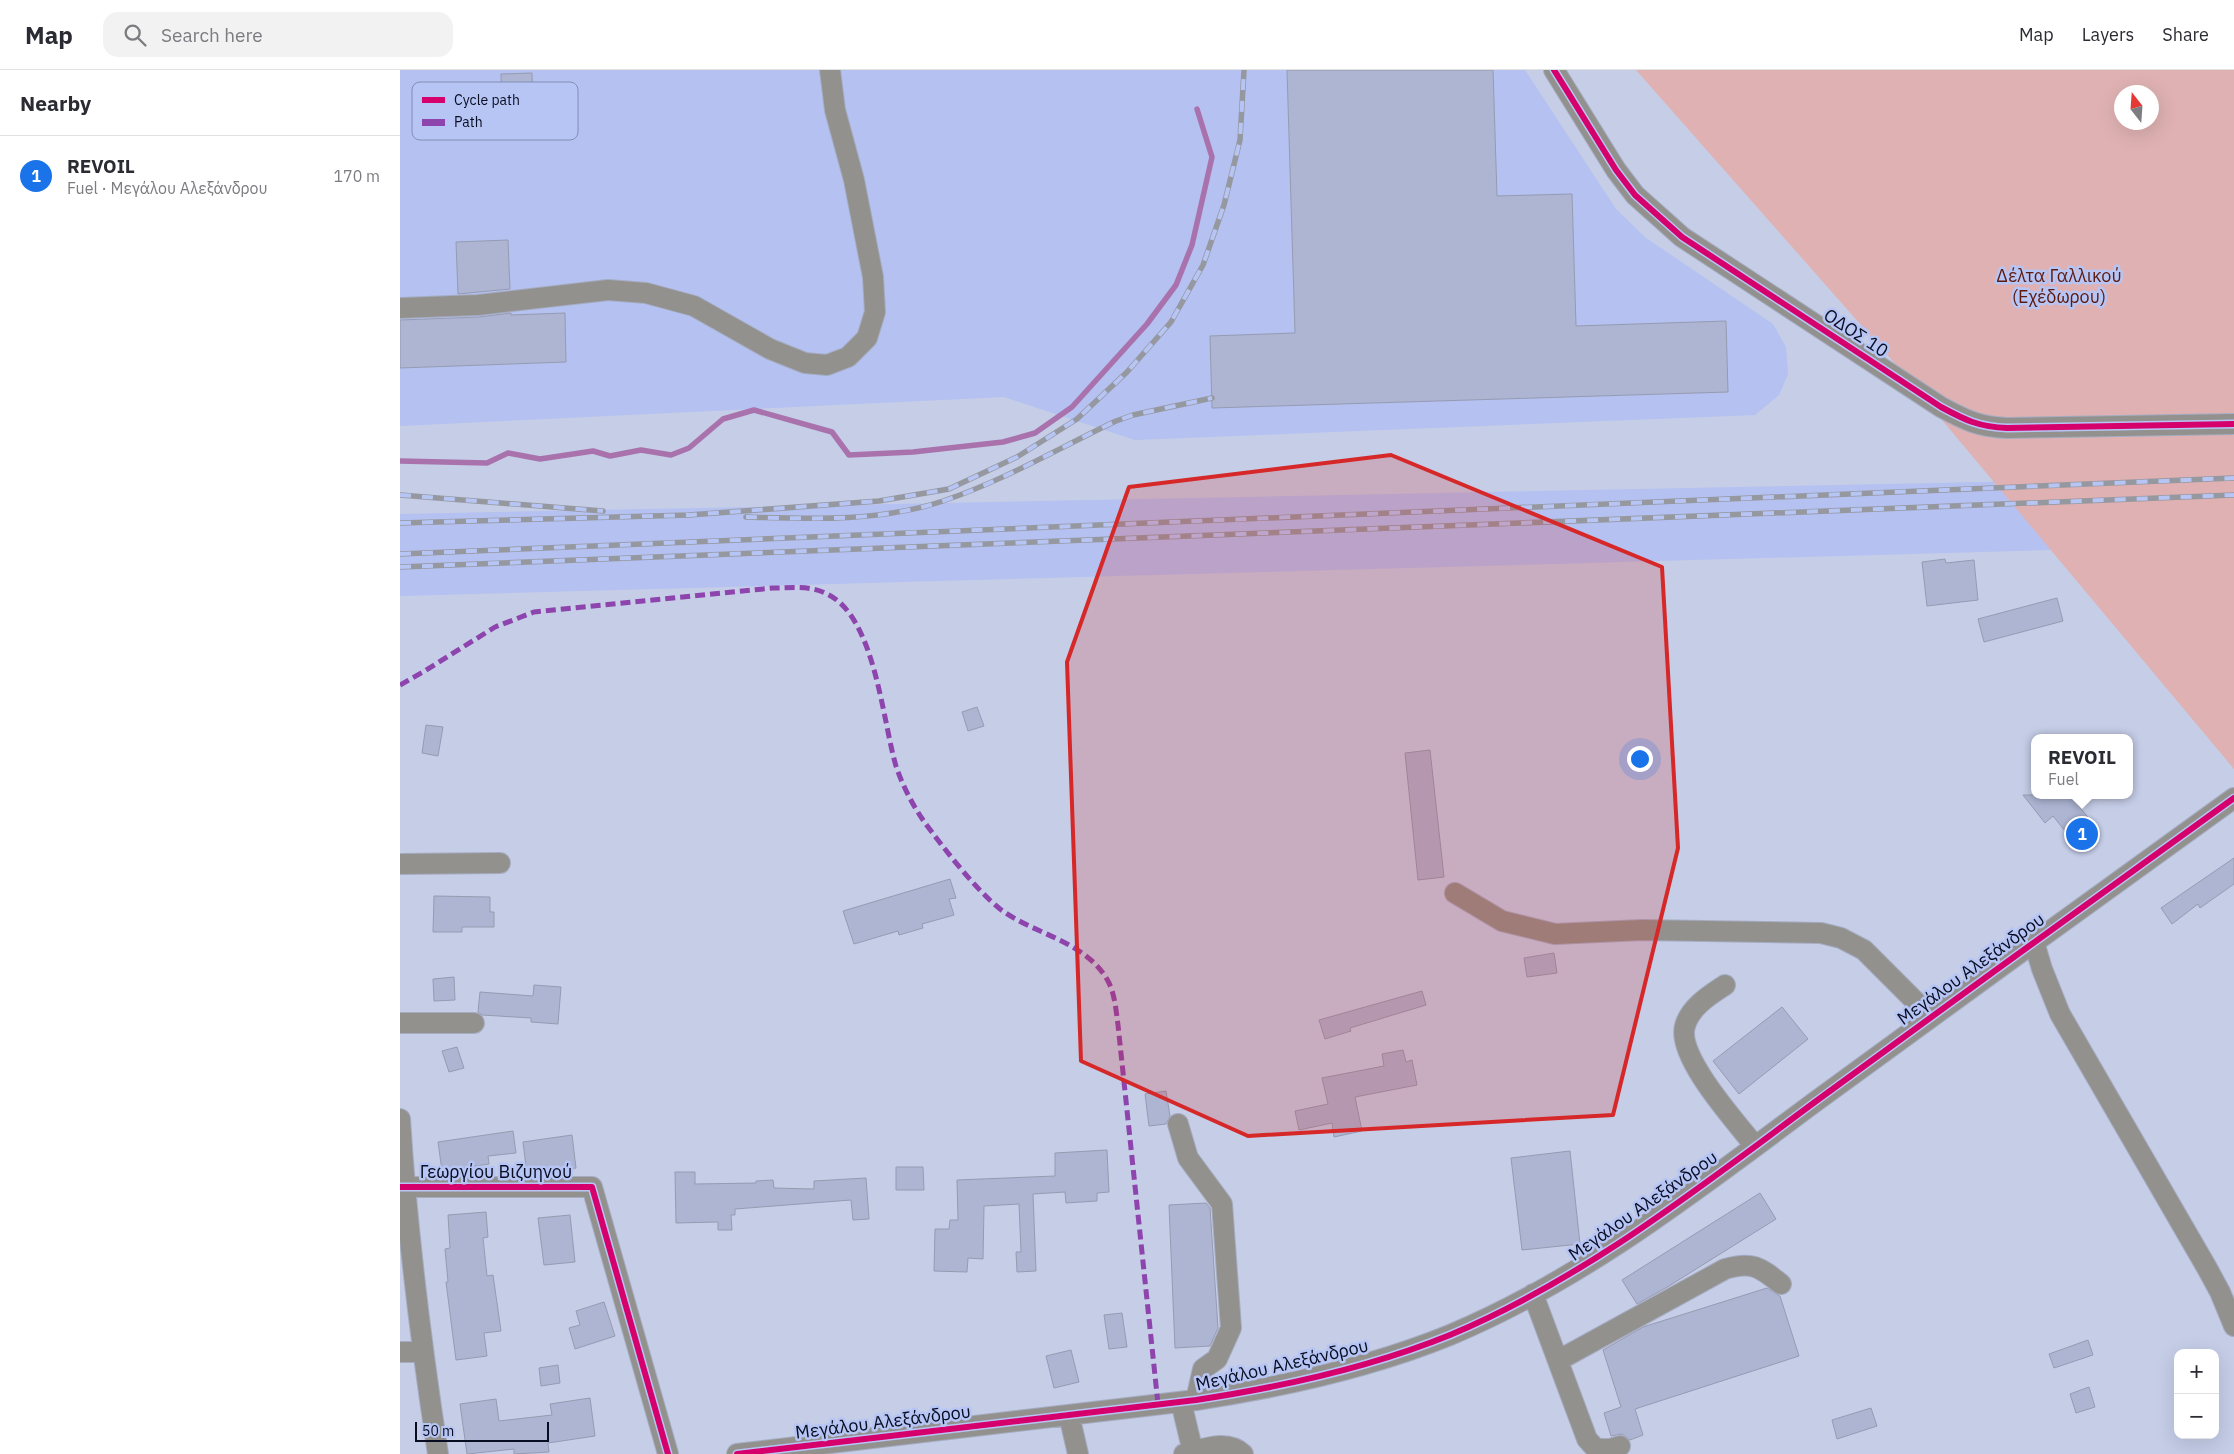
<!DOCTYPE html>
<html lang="en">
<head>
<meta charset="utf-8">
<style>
	:root { --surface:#fff; --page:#f2f2f3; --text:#2b2b33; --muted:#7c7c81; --line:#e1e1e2; --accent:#1a73e8 }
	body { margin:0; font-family:"IBM Plex Sans",sans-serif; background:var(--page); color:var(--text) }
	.controls { position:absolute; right:15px; bottom:15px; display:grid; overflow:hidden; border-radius:10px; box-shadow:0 5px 20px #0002 }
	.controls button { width:45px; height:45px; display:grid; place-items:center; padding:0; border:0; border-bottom:1px solid var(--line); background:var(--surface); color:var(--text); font:25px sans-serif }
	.compass { position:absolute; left:1714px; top:15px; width:45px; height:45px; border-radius:50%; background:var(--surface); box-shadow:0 5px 20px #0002; rotate:343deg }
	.scale { position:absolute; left:15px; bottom:12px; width:134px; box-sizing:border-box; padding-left:5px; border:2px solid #080c20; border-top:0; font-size:14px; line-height:18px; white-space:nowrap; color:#080c20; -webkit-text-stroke:4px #b7c5f5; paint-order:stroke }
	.you { position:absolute; left:1239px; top:688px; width:18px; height:18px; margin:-12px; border:4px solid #fff; border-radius:50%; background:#1a73e8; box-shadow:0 0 0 8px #1a73e833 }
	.badge { display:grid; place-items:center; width:32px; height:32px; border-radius:50%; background:var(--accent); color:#fff; font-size:16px; font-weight:700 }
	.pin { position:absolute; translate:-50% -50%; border:2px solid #fff; box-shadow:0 1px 5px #0006 }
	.popup { position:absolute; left:1631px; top:664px; width:102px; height:65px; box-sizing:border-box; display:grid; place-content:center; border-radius:10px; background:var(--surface); filter:drop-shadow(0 1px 4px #0005); font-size:16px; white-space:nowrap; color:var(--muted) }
	.popup b { font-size:19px; color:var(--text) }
	.popup::after { content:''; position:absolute; left:50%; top:100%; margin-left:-10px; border:10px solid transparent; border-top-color:var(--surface) }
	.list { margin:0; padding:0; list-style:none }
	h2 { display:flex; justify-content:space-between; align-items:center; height:65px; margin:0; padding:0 20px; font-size:21px }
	h2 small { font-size:16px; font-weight:400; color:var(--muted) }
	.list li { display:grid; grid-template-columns:32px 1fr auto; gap:15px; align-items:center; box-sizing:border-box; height:80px; padding:0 20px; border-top:1px solid var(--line) }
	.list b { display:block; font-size:19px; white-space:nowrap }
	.list p { margin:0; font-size:16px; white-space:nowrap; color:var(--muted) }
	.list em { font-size:16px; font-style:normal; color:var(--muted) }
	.icon { flex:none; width:28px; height:28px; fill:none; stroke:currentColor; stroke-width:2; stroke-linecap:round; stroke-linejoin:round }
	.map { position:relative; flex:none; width:1834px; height:1384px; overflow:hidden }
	header { display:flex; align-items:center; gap:30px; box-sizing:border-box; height:70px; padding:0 25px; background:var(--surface); border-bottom:1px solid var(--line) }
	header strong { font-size:24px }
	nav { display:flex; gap:28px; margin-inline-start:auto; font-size:18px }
	.search { width:350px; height:45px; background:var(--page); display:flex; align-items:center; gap:12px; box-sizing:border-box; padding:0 18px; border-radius:15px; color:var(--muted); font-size:19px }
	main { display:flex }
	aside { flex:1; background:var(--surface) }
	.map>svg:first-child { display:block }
	.built { fill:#b4c1f1 }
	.green { fill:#dfb1b2; fill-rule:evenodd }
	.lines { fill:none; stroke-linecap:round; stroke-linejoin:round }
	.stream { stroke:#a972ac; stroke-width:5.5 }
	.building { fill:#adb5d3; stroke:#959bb1 }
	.minor-casing { stroke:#a5acc1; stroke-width:22 }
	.minor { stroke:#92918d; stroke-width:20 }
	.rail-casing { stroke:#9698a0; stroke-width:5.5 }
	.rail { stroke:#b7c5f5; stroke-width:4; stroke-dasharray:11; stroke-linecap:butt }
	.quiet { stroke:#8e44ad; stroke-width:5; stroke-dasharray:10 5; stroke-linecap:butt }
	.cycleway-casing { stroke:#b7c5f5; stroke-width:9 }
	.cycleway { stroke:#d6006c; stroke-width:6 }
	.marked { fill:#d62828; fill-opacity:0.2; stroke:#d62828; stroke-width:4; stroke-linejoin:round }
	.labels { text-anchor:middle; stroke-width:5; stroke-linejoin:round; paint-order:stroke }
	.park-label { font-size:18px; fill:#5f1a0e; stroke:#b7c5f5 }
	.street-label { font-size:18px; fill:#080c20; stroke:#b7c5f5 }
	.key { fill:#b7c5f5; stroke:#828eb5; stroke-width:1 }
	.key-label { font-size:14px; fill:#080c20 }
</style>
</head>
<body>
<header>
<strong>Map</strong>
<div class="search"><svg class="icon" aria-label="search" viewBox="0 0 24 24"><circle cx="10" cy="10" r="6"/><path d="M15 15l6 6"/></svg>Search here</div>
<nav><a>Map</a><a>Layers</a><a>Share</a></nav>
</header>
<main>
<aside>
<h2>Nearby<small></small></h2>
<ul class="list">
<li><span class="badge">1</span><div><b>REVOIL</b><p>Fuel · Μεγάλου Αλεξάνδρου</p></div><em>170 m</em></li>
</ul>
</aside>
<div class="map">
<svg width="1834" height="1384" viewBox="0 0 1834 1384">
	<rect width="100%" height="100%" fill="#c5cde7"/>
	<path class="built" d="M0 0H1125L1216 139 1246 168 1373 254 1386 277 1388 304 1379 325 1355 345 735 370 604 327 0 356Z
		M1834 407V475L0 526V444Z"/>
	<path class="green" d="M1236 0H1834V699L1491 289ZM1722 22H1752V52H1722Z"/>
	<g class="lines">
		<path class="stream" d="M0 391 87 393 108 383 140 389 193 381 210 386 241 380 271 385 289 378 323 349 354 340 432 362 449 385 513 382 603 372 635 363 672 337 747 254 776 215 792 175 812 87 797 39"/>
	</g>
	<path class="building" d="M887 0H1093L1097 126 1172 124 1176 256 1326 251 1328 322 812 338 810 266 895 263Z
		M132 3 133 38 102 39 101 4Z
		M108 170 110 219 58 224 56 172Z
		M111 243V245L165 243 166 292 0 298V250L79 247Z
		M1545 489 1546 493 1574 490 1578 530 1527 536 1522 492Z
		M1657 528 1663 551 1584 572 1578 549Z
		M577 637 584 656 568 661 562 642Z
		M26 655 43 657 38 686 22 683Z
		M1030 680 1044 807 1018 810 1005 683Z
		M1623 725H1670L1699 761 1678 777 1653 746 1645 753Z
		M1834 788V814L1800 838 1798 834 1772 854 1761 838Z
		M550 809 556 828 549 829 554 845 522 854 523 858 499 865 498 861 454 874 443 841Z
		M34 826 90 827V842H94V857H62V862H33Z
		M1154 883 1157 903 1127 907 1124 888Z
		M54 907 55 930 34 931 33 909Z
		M134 915 161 917 158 954 131 952V948L82 945 78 942 80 922 133 926Z
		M1022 921 1026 935 950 958 951 961 925 969 919 950Z
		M1382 937 1408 969 1339 1024 1313 991Z
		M57 977 64 998 49 1002 42 981Z
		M1003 980 1006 992 1012 990 1017 1015 955 1027 962 1061 934 1067 932 1053 899 1060 895 1041 928 1034 922 1008 984 996 982 984Z
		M766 1021 770 1046 766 1054 749 1056 745 1024Z
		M113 1061 116 1083 88 1086 89 1094 42 1101 38 1072Z
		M172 1065 176 1098 127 1105 123 1072Z
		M707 1080 709 1122 697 1123V1131L666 1133 665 1122 633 1124 636 1201 617 1202 616 1182H621L619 1134 584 1136 583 1189 568 1188 567 1202 534 1201 535 1159H549L550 1150H558L557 1110 655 1106V1083Z
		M1170 1081 1180 1174 1122 1180 1111 1088Z
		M496 1097H523L524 1120H496Z
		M275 1102H295V1114L356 1113V1111L373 1110 374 1118 414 1119V1111L466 1108 469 1149 453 1150 451 1130 335 1139V1145H331L332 1160H318V1152L276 1153Z
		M1360 1123 1376 1149 1269 1216 1237 1234 1222 1210Z
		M806 1133 810 1138 818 1258 810 1276 775 1278 769 1135Z
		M86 1142 88 1167 83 1168 87 1206 93 1205 101 1261 84 1263 87 1286 56 1290 46 1212H48L45 1179 50 1178 48 1145Z
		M170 1145 175 1192 144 1195 138 1148Z
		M1367 1218 1380 1226 1399 1286 1235 1339 1243 1365 1230 1370 1222 1364 1211 1366 1204 1343 1221 1337 1203 1280 1243 1257Z
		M204 1232 215 1266 175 1279 169 1258 180 1255 176 1241Z
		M722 1243 727 1277 709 1279 704 1245Z
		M1688 1270 1693 1285 1654 1298 1649 1284Z
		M671 1280 679 1312 654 1318 646 1286Z
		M158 1295 160 1313 141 1316 139 1298Z
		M1689 1317 1695 1337 1676 1343 1670 1324Z
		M190 1328 195 1366 148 1373 149 1382 114 1384V1379L67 1384 60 1334 96 1329 99 1351 152 1345 150 1334Z
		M1471 1338 1477 1356 1437 1369 1432 1350Z"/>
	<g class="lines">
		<defs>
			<path id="minor" d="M1154 0 1216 100 1235 125 1282 167 1541 337C1565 350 1579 357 1607 358L1834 354
				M0 238 78 235 208 220 246 223 294 236 370 279 405 293 427 295 448 287 467 268 475 242 473 207 454 110 435 40 430 0
				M0 794 100 793
				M1055 823 1102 851 1155 864 1242 860 1421 863 1441 868 1464 880 1531 947
				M1634 872 1642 899 1660 944 1807 1198 1820 1222 1834 1256
				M1325 915C1310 925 1290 937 1285 956 1276 986 1336 1052 1355 1076
				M0 953H74
				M0 1049C7 1162 21 1273 38 1384
				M778 1054 788 1088 822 1134 831 1258 817 1289 803 1299 796 1330
				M0 1117H192L268 1384
				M1133 1224 1187 1369 1196 1379H1210L1220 1376
				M0 1282H22
				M1159 1290 1325 1199C1352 1191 1360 1197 1381 1214
				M781 1332 793 1382
				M669 1345 678 1384
				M337 1384 796 1330C882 1317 969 1298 1050 1265 1186 1208 1301 1116 1419 1029 1557 928 1695 828 1834 728
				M784 1384C804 1379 827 1369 843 1384"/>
		</defs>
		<use href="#minor" class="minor-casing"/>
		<use href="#minor" class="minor"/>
		<defs>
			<path id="rail" d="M0 425 203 441
				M346 447C411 449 480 452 543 431 603 411 659 378 716 351L733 345 812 328
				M0 453 289 445 479 431 549 419 617 387 677 349 727 302 771 252 803 195 824 135 840 70 844 0
				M0 484 1834 408
				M0 497 1834 425"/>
		</defs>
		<use href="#rail" class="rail-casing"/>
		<use href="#rail" class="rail"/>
		<path class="quiet" d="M0 615 23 602 95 557 134 542 373 518C390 518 408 515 425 523 475 544 482 649 496 696 502 714 512 734 523 750 541 775 576 820 600 839 635 865 686 871 708 911 715 924 716 941 718 955L758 1334"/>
		<defs>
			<path id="cycleway" d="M1154 0 1216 100 1235 125 1282 167 1541 337C1565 350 1579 357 1607 358L1834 354
				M0 1117H192L268 1384
				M337 1384 796 1330C882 1317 969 1298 1050 1265 1186 1208 1301 1116 1419 1029 1557 928 1695 828 1834 728"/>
		</defs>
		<use href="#cycleway" class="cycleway-casing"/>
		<use href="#cycleway" class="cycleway"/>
	</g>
	<path class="marked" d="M991 385 1262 497 1278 778 1213 1045 848 1066 681 991 667 592 729 417Z"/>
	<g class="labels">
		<g class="park-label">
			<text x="1659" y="212">Δέλτα Γαλλικού<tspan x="1659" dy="21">(Εχέδωρου)</tspan></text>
		</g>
		<g class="street-label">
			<text transform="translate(1456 263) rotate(33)" y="6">ΟΔΟΣ 10</text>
			<text transform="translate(1571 899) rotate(-36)" y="6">Μεγάλου Αλεξάνδρου</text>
			<text x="96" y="1108">Γεωργίου Βιζυηνού</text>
			<text transform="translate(1243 1136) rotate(-35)" y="6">Μεγάλου Αλεξάνδρου</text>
			<text transform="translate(882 1295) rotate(-13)" y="6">Μεγάλου Αλεξάνδρου</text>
			<text transform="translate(483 1352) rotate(-7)" y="6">Μεγάλου Αλεξάνδρου</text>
		</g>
	</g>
	<rect x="12" y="12" width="166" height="58" rx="8" class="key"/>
	<rect x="22" y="27" width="23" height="6" fill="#d6006c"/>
	<rect x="22" y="49" width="23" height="7" fill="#8e44ad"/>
	<g class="key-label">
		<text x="54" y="35">Cycle path</text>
		<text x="54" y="57">Path</text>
	</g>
</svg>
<div class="controls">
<button>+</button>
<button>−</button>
</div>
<svg class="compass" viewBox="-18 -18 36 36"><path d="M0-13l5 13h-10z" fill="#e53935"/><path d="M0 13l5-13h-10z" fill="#7c7c81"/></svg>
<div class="scale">50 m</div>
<div class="you"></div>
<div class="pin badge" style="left:1682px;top:764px">1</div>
<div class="popup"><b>REVOIL</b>Fuel</div>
</div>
</main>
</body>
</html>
